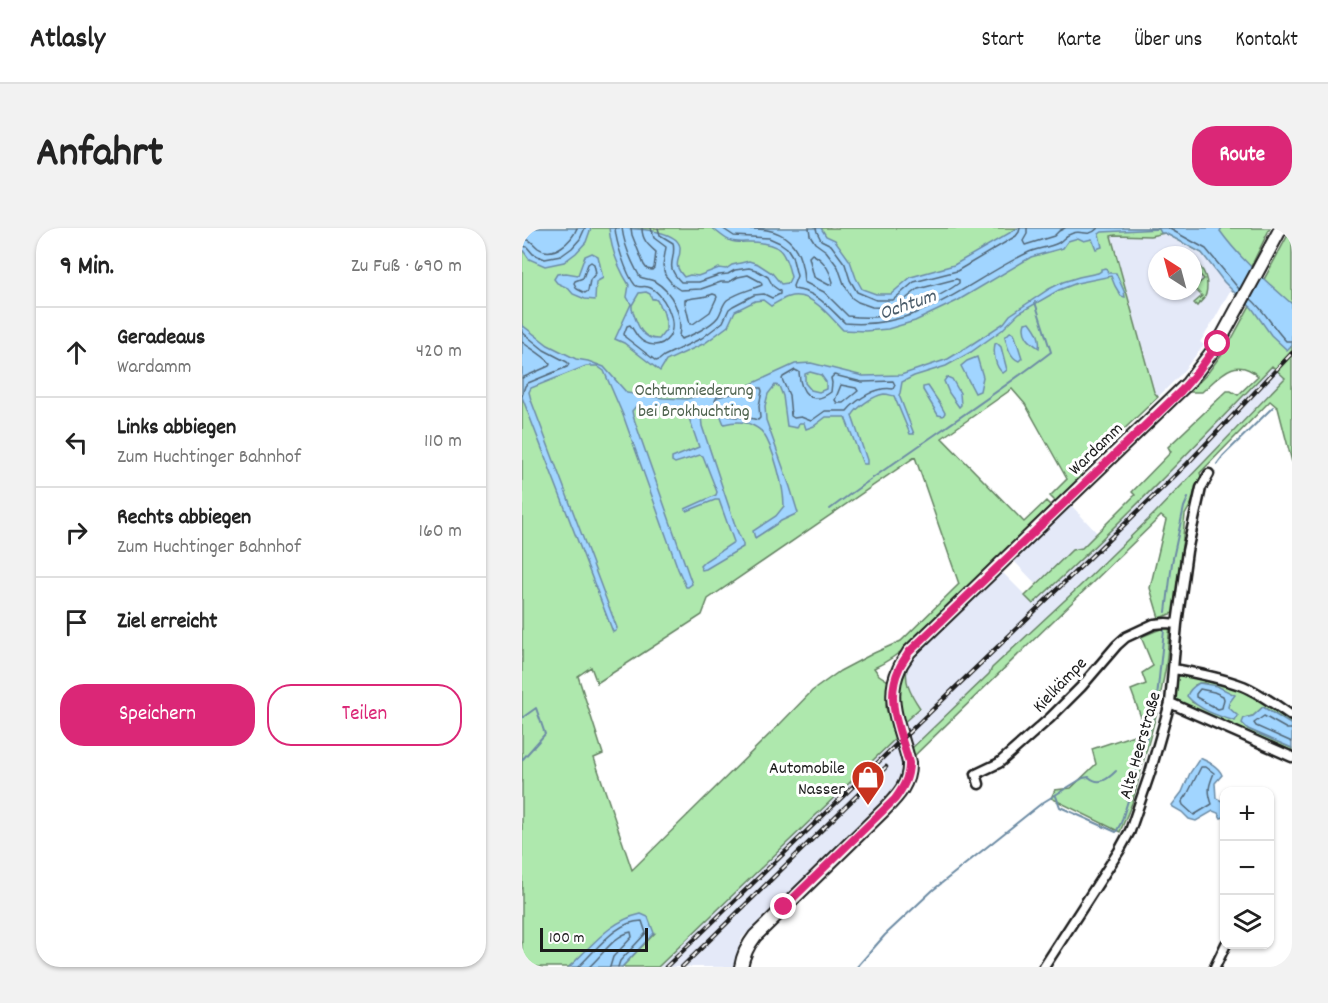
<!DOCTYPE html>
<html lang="de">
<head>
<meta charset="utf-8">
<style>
	:root { --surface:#fff; --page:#f2f2f2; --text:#222; --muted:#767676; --line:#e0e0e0; --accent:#db2777 }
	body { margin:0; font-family:Dekko,sans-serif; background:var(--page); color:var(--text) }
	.controls { position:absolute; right:18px; bottom:18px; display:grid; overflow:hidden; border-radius:12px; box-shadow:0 2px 4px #0004 }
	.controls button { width:54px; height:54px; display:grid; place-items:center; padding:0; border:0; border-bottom:2px solid var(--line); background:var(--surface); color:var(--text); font:30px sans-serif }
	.compass { position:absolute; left:626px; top:18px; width:54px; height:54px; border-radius:50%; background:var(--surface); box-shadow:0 2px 4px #0004; rotate:324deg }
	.scale { position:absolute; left:18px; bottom:15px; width:108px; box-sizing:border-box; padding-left:6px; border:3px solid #1c1c1c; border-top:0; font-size:16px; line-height:21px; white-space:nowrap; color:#1c1c1c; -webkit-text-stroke:4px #fff; paint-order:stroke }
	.stop { position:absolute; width:18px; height:18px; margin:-14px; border:4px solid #db2777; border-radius:50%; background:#fff }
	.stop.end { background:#db2777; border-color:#fff; box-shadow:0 2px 6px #0008 }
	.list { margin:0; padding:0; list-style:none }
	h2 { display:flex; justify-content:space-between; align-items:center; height:78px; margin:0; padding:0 24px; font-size:26px }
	h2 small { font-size:20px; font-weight:400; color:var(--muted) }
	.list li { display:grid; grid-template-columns:39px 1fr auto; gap:18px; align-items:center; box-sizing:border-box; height:90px; padding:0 24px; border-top:2px solid var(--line) }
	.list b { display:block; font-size:22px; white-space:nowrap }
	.list p { margin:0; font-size:20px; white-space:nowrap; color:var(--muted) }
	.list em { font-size:20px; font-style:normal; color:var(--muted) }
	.actions { display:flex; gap:12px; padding:18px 24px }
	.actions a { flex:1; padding:14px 0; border:2px solid var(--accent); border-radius:24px; text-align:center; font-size:21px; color:var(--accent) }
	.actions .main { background:var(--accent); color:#fff }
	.icon { flex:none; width:33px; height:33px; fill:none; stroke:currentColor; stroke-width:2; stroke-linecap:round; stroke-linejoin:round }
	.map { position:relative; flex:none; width:770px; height:739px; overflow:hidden; border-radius:24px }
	header { display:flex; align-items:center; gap:36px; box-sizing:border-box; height:84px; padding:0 30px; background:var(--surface); border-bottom:2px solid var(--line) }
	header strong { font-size:28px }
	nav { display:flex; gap:33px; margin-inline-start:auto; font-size:21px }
	.intro { display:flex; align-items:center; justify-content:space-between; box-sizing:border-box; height:144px; padding:0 36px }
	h1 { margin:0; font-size:42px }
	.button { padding:15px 27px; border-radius:24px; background:var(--accent); color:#fff; font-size:21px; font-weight:700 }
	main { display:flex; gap:36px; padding:0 36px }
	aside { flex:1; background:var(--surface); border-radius:24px; box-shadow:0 2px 4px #0004 }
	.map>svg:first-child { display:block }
	.built { fill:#e4e9f8; fill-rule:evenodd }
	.green { fill:#aee8ad; stroke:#658264; stroke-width:1.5; fill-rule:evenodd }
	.water { fill:#a1d5ff; stroke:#6c8ba4; stroke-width:1.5; fill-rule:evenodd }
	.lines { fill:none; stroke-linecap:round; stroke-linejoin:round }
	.shore { stroke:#516677; stroke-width:1.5 }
	.stream { stroke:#6c8ba4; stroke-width:2 }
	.street-casing { stroke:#1c1c1c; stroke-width:13 }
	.secondary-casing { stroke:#1c1c1c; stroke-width:16 }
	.street { stroke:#fff; stroke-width:8 }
	.secondary { stroke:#fff; stroke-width:12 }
	.rail-casing { stroke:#1c1c1c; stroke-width:4.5 }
	.rail { stroke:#fff; stroke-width:2; stroke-dasharray:7; stroke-linecap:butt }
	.route { stroke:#db2777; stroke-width:8 }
	.labels { text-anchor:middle; stroke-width:6; stroke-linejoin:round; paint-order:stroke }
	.park-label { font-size:18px; fill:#4f634f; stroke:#fff }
	.street-label { font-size:18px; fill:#1c1c1c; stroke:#fff }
	.poi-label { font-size:18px; fill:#1c1c1c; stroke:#fff; text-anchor:end }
	.water-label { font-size:20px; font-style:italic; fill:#4b5d6b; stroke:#fff }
</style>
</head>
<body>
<header>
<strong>Atlasly</strong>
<nav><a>Start</a><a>Karte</a><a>Über uns</a><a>Kontakt</a></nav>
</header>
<div class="intro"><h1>Anfahrt</h1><a class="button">Route</a></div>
<main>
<aside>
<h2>9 Min.<small>Zu Fuß · 690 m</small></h2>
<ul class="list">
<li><svg class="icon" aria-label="ahead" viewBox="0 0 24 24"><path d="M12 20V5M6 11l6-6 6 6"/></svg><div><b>Geradeaus</b><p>Wardamm</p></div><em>420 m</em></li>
<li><svg class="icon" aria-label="left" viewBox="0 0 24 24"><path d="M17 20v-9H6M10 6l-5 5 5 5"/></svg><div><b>Links abbiegen</b><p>Zum Huchtinger Bahnhof</p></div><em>110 m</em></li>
<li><svg class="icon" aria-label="right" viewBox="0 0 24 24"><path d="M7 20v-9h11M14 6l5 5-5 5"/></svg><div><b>Rechts abbiegen</b><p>Zum Huchtinger Bahnhof</p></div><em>160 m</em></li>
<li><svg class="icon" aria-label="arrive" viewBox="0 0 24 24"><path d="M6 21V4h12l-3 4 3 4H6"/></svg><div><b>Ziel erreicht</b></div></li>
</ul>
<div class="actions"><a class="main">Speichern</a><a>Teilen</a></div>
</aside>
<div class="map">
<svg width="770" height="739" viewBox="0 0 770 739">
	<rect width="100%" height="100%" fill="#fff"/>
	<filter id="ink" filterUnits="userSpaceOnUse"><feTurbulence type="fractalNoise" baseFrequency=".0167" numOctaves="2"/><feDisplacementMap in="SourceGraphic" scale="12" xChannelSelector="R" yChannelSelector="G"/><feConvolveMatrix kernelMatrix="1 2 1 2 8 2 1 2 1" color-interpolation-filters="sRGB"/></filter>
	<g filter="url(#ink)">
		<path class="built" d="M588 4 643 5 680 25 709 61 691 94 678 114 682 117 658 147 636 169 632 164ZM635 27H671V63H635Z
			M750 138 769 144 633 285 557 359 470 440 467 446 388 522 380 496 398 480 389 467 384 454V443L386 435 397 423 480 344 511 375 609 283Z
			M549 277 575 305 560 320 550 322 514 356 492 333Z
			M374 510 380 527 378 529 379 535 378 546 372 561 220 710 211 739H136Z"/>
		<path class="green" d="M0 0H748L715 67 680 25 643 5 628 8 593 7 589 8 632 164 636 169 560 241 558 251 534 274 528 268 545 251 503 176 490 161 420 210 502 294 524 273 529 278C499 306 469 335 439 365 412 391 387 424 352 440L357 447 366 453 364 480 374 510 136 739H100L132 706 61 726 47 739H0ZM393 229 437 356 379 413 352 425 318 443 290 463 258 496 110 642 72 530 81 526 56 448 69 439 75 455 180 387 186 371Z
			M766 7 770 9V234L756 180 748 173 678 245 681 254 663 287 654 384 637 390 628 360 644 292 639 288 392 528 388 522 467 446 470 440 557 359 633 285 763 150 750 138C672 219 594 300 511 376L503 368 550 322 560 320 613 267 610 264 649 224 646 219 705 163H709L716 167 736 148C713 127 698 148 680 164H667L685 146 707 116Z
			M671 35C683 39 687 54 684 66 683 71 678 74 675 78L672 75 680 68 672 60 682 51 676 45 674 46 671 43Z
			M648 397 644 438 636 480 610 575 598 604 529 570 533 562 549 560 574 536 570 521 624 503 609 462 624 456 620 445 631 438 619 409Z
			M386 435C381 453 388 465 398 480L380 496C375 477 374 453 386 435Z
			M657 444C678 449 702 453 721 462 738 471 754 482 770 492V497L741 479 731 488 722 490 726 501 770 520V526L652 472 655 446ZM678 455H683L707 475 706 479 698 488 670 474 673 457Z"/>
		<path class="water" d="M0 0H69L64 14 54 25 42 34 23 38 7 31 0 21Z
			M87 0C105 0 155 0 158 19 159 34 149 34 162 49L168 47 176 48 197 40 204 41 210 37 227 33 236 36 250 45 259 56 266 55 269 49C263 22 258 15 228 14 222 14 215 15 209 13 202 11 196 4 190 0H299L304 8 313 12 328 33 334 50 340 61 354 66H369L389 49 432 37 496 0H700L698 3C718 31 745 54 770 76V118H769L765 122 749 107 730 80 715 67 702 54 680 25 643 5H639L637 1 580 4 577 6 580 19 574 21 570 11 562 13 556 10 546 13 541 20 509 29 435 73 393 93 366 101 343 103 321 102C307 88 289 62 266 69 260 71 254 75 249 78L241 72 233 73 213 83 206 98 183 115 144 133 138 143 102 115 93 111 109 76 105 69 107 57C97 41 89 20 87 0ZM124 64 128 66 130 71C136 70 136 75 138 79L141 82 144 94V102L137 111C119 112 115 95 110 81V77L117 65Z
			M70 25 76 28 81 50 74 54 73 72 63 71 51 66 46 60 35 55 32 51 35 46 44 45 56 47 63 28Z
			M584 40 586 45H594L602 63 603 69 599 68 593 58 589 48 555 55 537 62 497 85 480 102 449 124 424 138 392 148 380 154 378 165 377 167 392 206H388L372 168C368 167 365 166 362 166 351 168 335 179 330 188L345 232V236H341L323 189H304L292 198 284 201 282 195H277L275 200 265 198 261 168 257 158 253 157 246 166 243 178 244 192 268 259 276 285 259 293 233 310 231 303 254 288 262 278C262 260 252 221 241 205 239 202 234 199 230 197 222 193 210 194 202 196L197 184 192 180 185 182 179 187 180 198 214 300 221 316V319L184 341 180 342 178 338 183 333 212 314 197 272H193L165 283 163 281 194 267 195 264 181 228 178 227 153 235 150 233V230L177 219 167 190 152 179 137 177 129 183 121 182 115 177 110 183 111 188 170 356 166 359H164L156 341 101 187 82 143 75 138H64L9 160 7 164 9 172 95 400 94 403 91 404 0 169V97L26 117 54 131 66 133 82 139 105 165 141 170 164 171 203 161 223 159 273 136 289 135 341 148 379 147 426 131 444 120 482 95 488 87 527 61 541 54 557 49 576 45 579 43V41ZM288 144 299 147 304 154V161L297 164 289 162 283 155V146Z
			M508 94C514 102 519 109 517 120 508 114 499 107 503 95Z
			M488 104 492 105 500 130 497 133C488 130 485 117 483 109Z
			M475 115 479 119 485 142 481 145C473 139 471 125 473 116Z
			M455 129 461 149 458 163 453 165 439 138 445 133Z
			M425 149 430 151 438 165 439 177 437 179 427 165 422 153Z
			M406 158 418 176 423 185 421 188 416 187 401 162V159Z
			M677 455 695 458 713 467 707 475 706 479 716 488 713 493C696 488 677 482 665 468 667 462 672 458 677 455Z
			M741 479 770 497V520L726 501 720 495 722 490 731 488Z
			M678 530C687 534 696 538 700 547L693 555 694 570 702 574V589L699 590 696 585 691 583 674 593 667 591 660 584 651 579 650 577 660 564 668 545Z
			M119 686 126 689 132 705 100 739H47C70 718 87 693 119 686Z"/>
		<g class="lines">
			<path class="shore" d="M93 0C94 14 104 46 113 57 117 61 121 57 126 59 141 63 157 94 147 109 139 120 125 119 116 109 113 105 111 101 108 97L105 98 102 106 103 109 134 133 137 132 142 128 180 110 201 94 207 81 211 78 232 67 242 66 250 70 258 66V63L251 58 246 49 234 42 227 40 213 42 206 46 197 47 177 54H159C141 36 155 33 151 15L138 7 136 0
				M100 0C102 16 110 35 118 49 123 51 128 51 132 53 151 64 161 87 157 108L159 111C169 108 189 98 196 89 200 83 200 77 205 72 216 64 229 62 240 57L239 54 226 47 216 49 207 54H199L179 61 158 62 152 58 143 47 141 37 144 19 132 10 129 0
				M109 0 110 7 122 37 125 41 130 42 132 40 134 24C126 17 120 12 120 0
				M200 0 212 8 247 10 258 15 265 20 270 28 275 48 271 58 272 61C296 64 306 79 323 95 398 102 443 55 505 25 514 20 526 20 536 15 542 12 541 8 551 5 561 2 566 10 576 0
				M213 0C223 2 234 0 245 2 273 7 281 29 282 54L302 64 326 88C341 90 358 90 372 85V82L370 80 350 79 336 74 330 70 322 56 316 39 304 23 293 15 288 7 287 0
				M294 0 295 4 299 12 309 17 323 36 328 52 335 64 354 72H371L392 54 435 43 494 8 497 4 498 0
				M505 0V6L501 13 503 17 532 8 537 3 543 0
				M646 0 684 21 717 61
				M0 11C9 11 10 15 16 20 31 31 50 13 55 0
				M0 18 5 19 11 26 23 31 39 28 50 20 58 11 63 0
				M290 26C302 32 307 41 311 54L310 56 307 57 292 49 287 29Z
				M69 34 72 36 74 45 68 52 66 63 63 65 55 61 52 55 53 53 61 50 66 36Z
				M434 51 437 52V55C421 67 397 78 378 83L375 82V78L396 61Z
				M191 66 194 67 195 69 188 84 171 96H168L163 75V72C172 69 182 70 191 66Z
				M729 71C743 83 751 100 764 113H770
				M0 104 22 122 45 134 47 136 45 139 6 155 3 158 0 168
				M0 114C8 120 22 128 28 135L27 138 0 150
				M273 142 277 144C278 164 289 179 309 164L310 155 309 150 312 147 340 154 371 153 373 157 371 161C355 158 335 171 325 183H303L289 193 279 189 272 190 269 188 267 167 260 151 261 149Z
				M319 157 334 160 336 163 321 175H315L313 172Z
				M236 160H239L240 163 237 178 238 190 236 192 228 190 206 188 202 180 193 173 195 169C209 165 223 166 236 160Z
				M678 461 692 464 701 468 702 471 700 480 696 481 674 469V466Z
				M770 501H765L742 488 732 495 734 498 770 514
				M679 539H684L692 545C687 557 685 562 690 576L672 587 661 577 660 574 665 567Z
				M56 739C74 723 93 693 120 693L124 705 98 733 96 739
				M67 739C80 728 92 707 109 704L110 709 91 729 88 739"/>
			<path class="stream" d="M695 236 701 228 751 179
				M308 281C380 227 457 179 529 124L513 74
				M644 384 650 335 662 279 666 270
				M0 490 14 480 23 506 0 532
				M534 568 538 579 594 604 599 595 608 566 634 479 642 402
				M335 739 363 707 411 662 520 575 561 550 567 549C577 558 586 551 594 543"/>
			<defs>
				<path id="street" d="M652 441C675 445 699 450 721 458 738 465 755 478 770 488
					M648 475 770 529
					M457 556 454 546 477 535 528 490 559 459 595 417 604 409 632 396 644 395 655 396
					M522 739 597 623 608 603 628 545 648 475 655 396 665 323 679 260 687 246
					M693 739 704 716"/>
				<path id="secondary" d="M219 739C221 727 226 717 233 708L362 582C376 568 388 555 387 535 380 503 362 473 377 441 379 435 384 430 387 424L666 155 696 116 759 0"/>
			</defs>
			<use href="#street" class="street-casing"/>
			<use href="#secondary" class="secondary-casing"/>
			<use href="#street" class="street"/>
			<use href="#secondary" class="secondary"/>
			<defs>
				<path id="rail" d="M144 739 665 236 770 125
					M160 739 364 539"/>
			</defs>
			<use href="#rail" class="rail-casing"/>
			<use href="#rail" class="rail"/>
		</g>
	</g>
	<g class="lines" filter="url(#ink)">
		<path class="route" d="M262 679 373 571C381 560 387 550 387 535 379 504 362 473 377 441 379 435 384 430 387 424L659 163 676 143 696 116"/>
	</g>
	<defs>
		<symbol id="shop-pin" viewBox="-11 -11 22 30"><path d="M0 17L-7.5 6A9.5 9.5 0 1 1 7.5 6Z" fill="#c8321e" stroke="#fff"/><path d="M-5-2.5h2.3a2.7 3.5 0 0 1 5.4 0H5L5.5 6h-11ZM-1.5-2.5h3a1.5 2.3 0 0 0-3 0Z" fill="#fff"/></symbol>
	</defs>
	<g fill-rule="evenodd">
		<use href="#shop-pin" x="327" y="530" width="38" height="52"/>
	</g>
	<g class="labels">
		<g class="park-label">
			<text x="172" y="167">Ochtumniederung<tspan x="172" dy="21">bei Brokhuchting</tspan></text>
		</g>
		<g class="street-label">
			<text transform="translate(573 220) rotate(-44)" y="6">Wardamm</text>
			<text transform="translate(537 456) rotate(-46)" y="6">Kielkämpe</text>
			<text transform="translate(617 517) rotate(-74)" y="6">Alte Heerstraße</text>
		</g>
		<g class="poi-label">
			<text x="323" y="545">Automobile<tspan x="323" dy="21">Nasser</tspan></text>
		</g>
		<g class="water-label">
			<text transform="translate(385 75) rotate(-19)" y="7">Ochtum</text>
		</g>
	</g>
</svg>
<div class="controls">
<button>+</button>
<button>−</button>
<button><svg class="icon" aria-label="layers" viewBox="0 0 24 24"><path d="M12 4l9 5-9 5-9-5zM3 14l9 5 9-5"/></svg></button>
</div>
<svg class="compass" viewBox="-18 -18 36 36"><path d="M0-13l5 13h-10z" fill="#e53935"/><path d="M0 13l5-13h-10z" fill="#767676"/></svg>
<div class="scale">100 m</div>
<div class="stop" style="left:696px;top:116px"></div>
<div class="stop end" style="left:262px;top:679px"></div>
</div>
</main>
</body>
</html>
